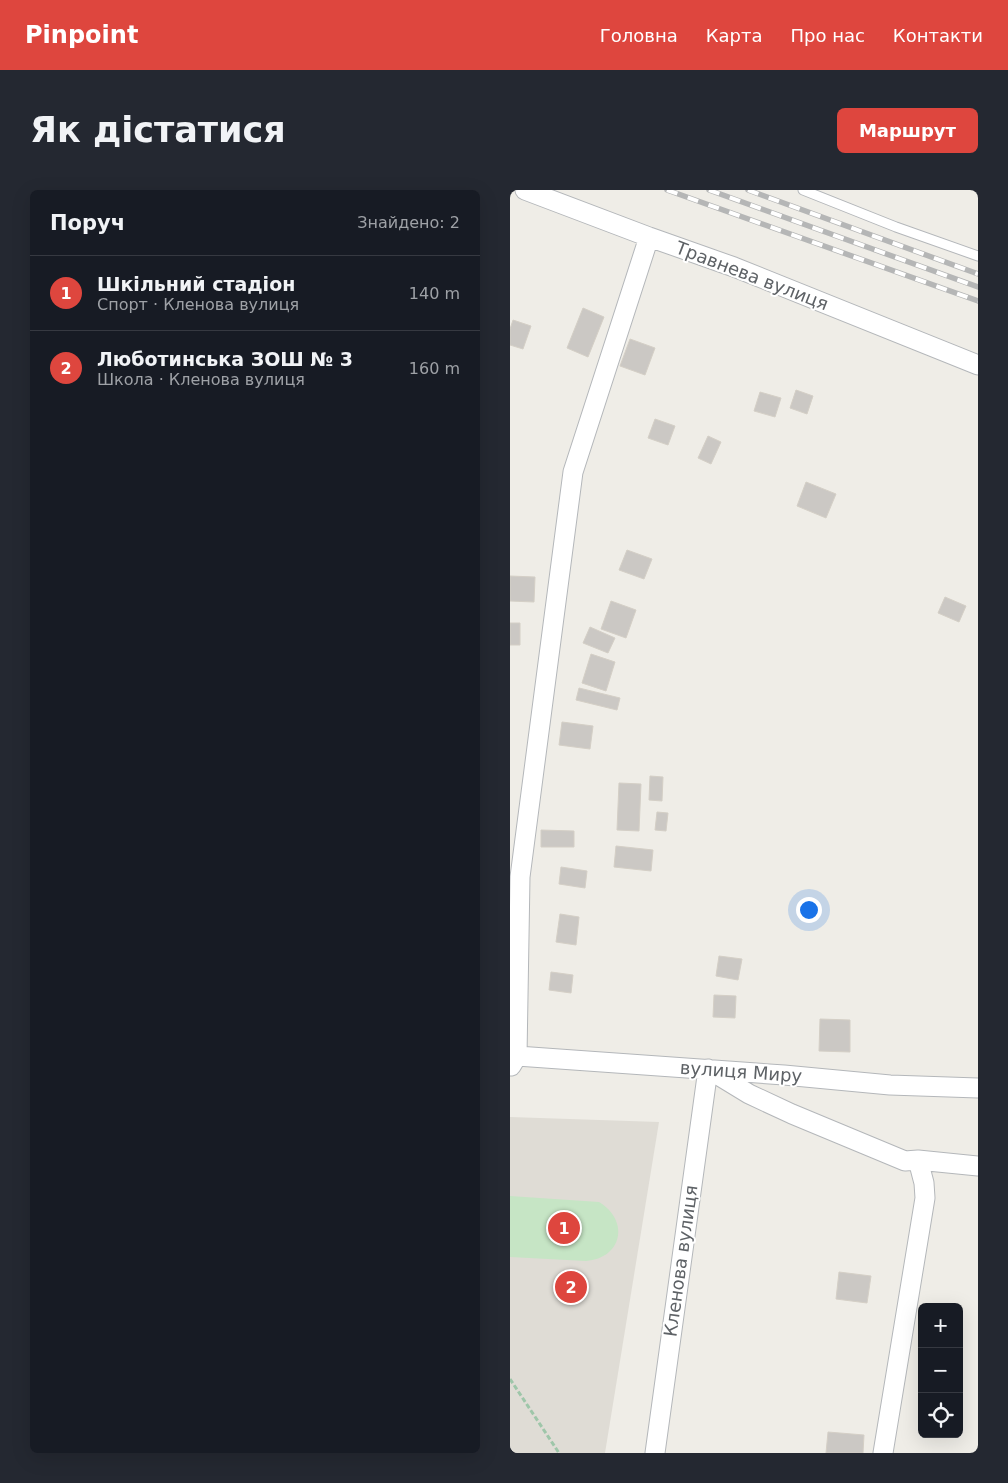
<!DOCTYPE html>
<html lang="uk">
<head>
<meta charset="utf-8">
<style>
	:root { --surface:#171b24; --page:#242831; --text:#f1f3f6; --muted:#9ea1a6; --line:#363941; --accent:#de463e }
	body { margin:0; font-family:"DejaVu Sans",sans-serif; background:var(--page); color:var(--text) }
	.controls { position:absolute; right:15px; bottom:15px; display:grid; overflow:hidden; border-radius:8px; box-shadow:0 5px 20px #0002 }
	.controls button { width:45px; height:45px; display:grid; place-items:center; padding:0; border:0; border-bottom:1px solid var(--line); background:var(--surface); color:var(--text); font:25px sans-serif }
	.you { position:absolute; left:298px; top:719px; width:18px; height:18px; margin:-12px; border:4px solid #fff; border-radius:50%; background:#1a73e8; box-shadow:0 0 0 8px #1a73e833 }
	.badge { display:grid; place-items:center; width:32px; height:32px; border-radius:50%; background:var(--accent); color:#fff; font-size:16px; font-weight:700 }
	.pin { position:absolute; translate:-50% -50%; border:2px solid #fff; box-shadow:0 1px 5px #0006 }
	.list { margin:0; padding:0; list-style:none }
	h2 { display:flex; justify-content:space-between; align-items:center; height:65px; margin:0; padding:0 20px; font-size:21px }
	h2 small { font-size:16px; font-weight:400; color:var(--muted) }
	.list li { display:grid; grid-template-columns:32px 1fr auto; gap:15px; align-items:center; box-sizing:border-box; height:75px; padding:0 20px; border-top:1px solid var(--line) }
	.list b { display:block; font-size:19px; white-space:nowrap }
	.list p { margin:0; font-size:16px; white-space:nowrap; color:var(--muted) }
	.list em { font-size:16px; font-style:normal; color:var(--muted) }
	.icon { flex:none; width:28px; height:28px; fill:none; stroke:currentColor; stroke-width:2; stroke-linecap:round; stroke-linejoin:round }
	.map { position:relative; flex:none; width:468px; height:1263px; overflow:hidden; border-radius:8px }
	header { display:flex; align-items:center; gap:30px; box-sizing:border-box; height:70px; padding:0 25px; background:var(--accent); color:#fff }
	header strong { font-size:24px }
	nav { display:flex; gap:28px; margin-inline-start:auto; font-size:18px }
	.intro { display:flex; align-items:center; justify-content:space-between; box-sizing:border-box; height:120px; padding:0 30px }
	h1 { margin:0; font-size:35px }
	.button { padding:12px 22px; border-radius:8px; background:var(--accent); color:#fff; font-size:18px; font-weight:700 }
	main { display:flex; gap:30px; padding:0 30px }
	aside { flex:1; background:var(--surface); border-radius:8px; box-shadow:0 5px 20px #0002 }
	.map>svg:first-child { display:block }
	.education { fill:#dfdcd5 }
	.green { fill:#c6e5c5 }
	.building { fill:#cbc8c4; stroke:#d4cfc6 }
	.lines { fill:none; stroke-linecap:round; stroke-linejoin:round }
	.lane-casing { stroke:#b4b7ba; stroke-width:11 }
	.street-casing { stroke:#b4b7ba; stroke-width:21 }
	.path { stroke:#9ec6a9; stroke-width:3; stroke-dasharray:5 2.5; stroke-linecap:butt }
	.lane { stroke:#fff; stroke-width:9 }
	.street { stroke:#fff; stroke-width:19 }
	.rail-casing { stroke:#b5b6b6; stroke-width:5.5 }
	.rail { stroke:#fff; stroke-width:4; stroke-dasharray:11; stroke-linecap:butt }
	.labels { text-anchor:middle; stroke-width:4; stroke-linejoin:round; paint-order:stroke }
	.street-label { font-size:18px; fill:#5e6266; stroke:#fff }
</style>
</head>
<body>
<header>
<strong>Pinpoint</strong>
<nav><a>Головна</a><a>Карта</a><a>Про нас</a><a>Контакти</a></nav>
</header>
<div class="intro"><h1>Як дістатися</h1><a class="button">Маршрут</a></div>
<main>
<aside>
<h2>Поруч<small>Знайдено: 2</small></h2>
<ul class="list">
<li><span class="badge">1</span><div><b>Шкільний стадіон</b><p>Спорт · Кленова вулиця</p></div><em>140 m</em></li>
<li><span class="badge">2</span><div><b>Люботинська ЗОШ № 3</b><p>Школа · Кленова вулиця</p></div><em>160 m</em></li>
</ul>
</aside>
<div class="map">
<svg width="468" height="1263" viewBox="0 0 468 1263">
	<rect width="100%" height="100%" fill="#efede7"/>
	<path class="education" d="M0 927 149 932 95 1263H0Z"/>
	<path class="green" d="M0 1006 89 1012C120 1031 112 1068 76 1071L0 1067Z"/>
	<path class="building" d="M73 118 94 127 78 167 57 158Z
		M3 130 21 136 13 159 0 155V139Z
		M120 149 145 158 135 185 110 176Z
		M286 200 303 206 297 224 280 218Z
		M250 202 271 208 265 227 244 221Z
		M145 229 165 236 158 255 138 248Z
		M198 246 211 252 201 274 188 268Z
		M296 292 326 304 316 328 287 316Z
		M117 360 142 369 134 389 109 380Z
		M0 386 25 387 24 412 0 411Z
		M435 407 456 416 449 432 428 423Z
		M101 411 126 420 116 448 91 439Z
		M0 433H10V455H0Z
		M80 437 105 448 98 463 73 453Z
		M81 464 105 472 96 501 72 493Z
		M69 498 110 508 107 520 66 510Z
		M52 532 83 536 80 559 49 555Z
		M140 586 153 587 152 611 139 610Z
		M109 593 131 594 129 641 107 640Z
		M147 622 158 623 156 641 145 640Z
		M31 640 64 641V657H31Z
		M106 656 143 660 141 681 104 677Z
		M51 677 77 681 75 698 49 694Z
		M50 724 69 727 66 755 46 752Z
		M209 766 232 769 228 790 206 786Z
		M41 782 63 785 61 803 39 800Z
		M204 805 226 806 225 828 203 827Z
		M310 829 340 830V862L309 861Z
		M329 1082 361 1086 357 1113 326 1109Z
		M318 1242 354 1245 353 1263H316Z"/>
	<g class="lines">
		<defs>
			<path id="lane" d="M293 0 386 37 468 66"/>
			<path id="street" d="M15 0 139 47 224 77 468 175
				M7 866 10 687 63 282 139 47
				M1 876 7 866 274 885 380 895 468 898
				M145 1263 198 879 239 904 282 924 395 971 408 970 468 976
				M373 1263 415 1008 414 993 408 970"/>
		</defs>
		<use href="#lane" class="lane-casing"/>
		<use href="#street" class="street-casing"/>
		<path class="path" d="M0 1189 49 1263"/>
		<use href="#lane" class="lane"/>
		<use href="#street" class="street"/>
		<defs>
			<path id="rail" d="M157 0 468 111
				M199 0 468 97
				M238 0 468 84"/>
		</defs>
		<use href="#rail" class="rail-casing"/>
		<use href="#rail" class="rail"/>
	</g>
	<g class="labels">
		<g class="street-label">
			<text transform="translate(242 86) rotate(21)" y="6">Травнева вулиця</text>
			<text transform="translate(231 882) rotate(4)" y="6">вулиця Миру</text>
			<text transform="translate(171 1071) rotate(-82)" y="6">Кленова вулиця</text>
		</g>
	</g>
</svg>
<div class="controls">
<button>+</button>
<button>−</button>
<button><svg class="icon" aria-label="locate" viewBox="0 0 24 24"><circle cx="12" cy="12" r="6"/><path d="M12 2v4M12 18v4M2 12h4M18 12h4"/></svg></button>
</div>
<div class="you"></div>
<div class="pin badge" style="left:54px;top:1038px">1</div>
<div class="pin badge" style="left:61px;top:1097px">2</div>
</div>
</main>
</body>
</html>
